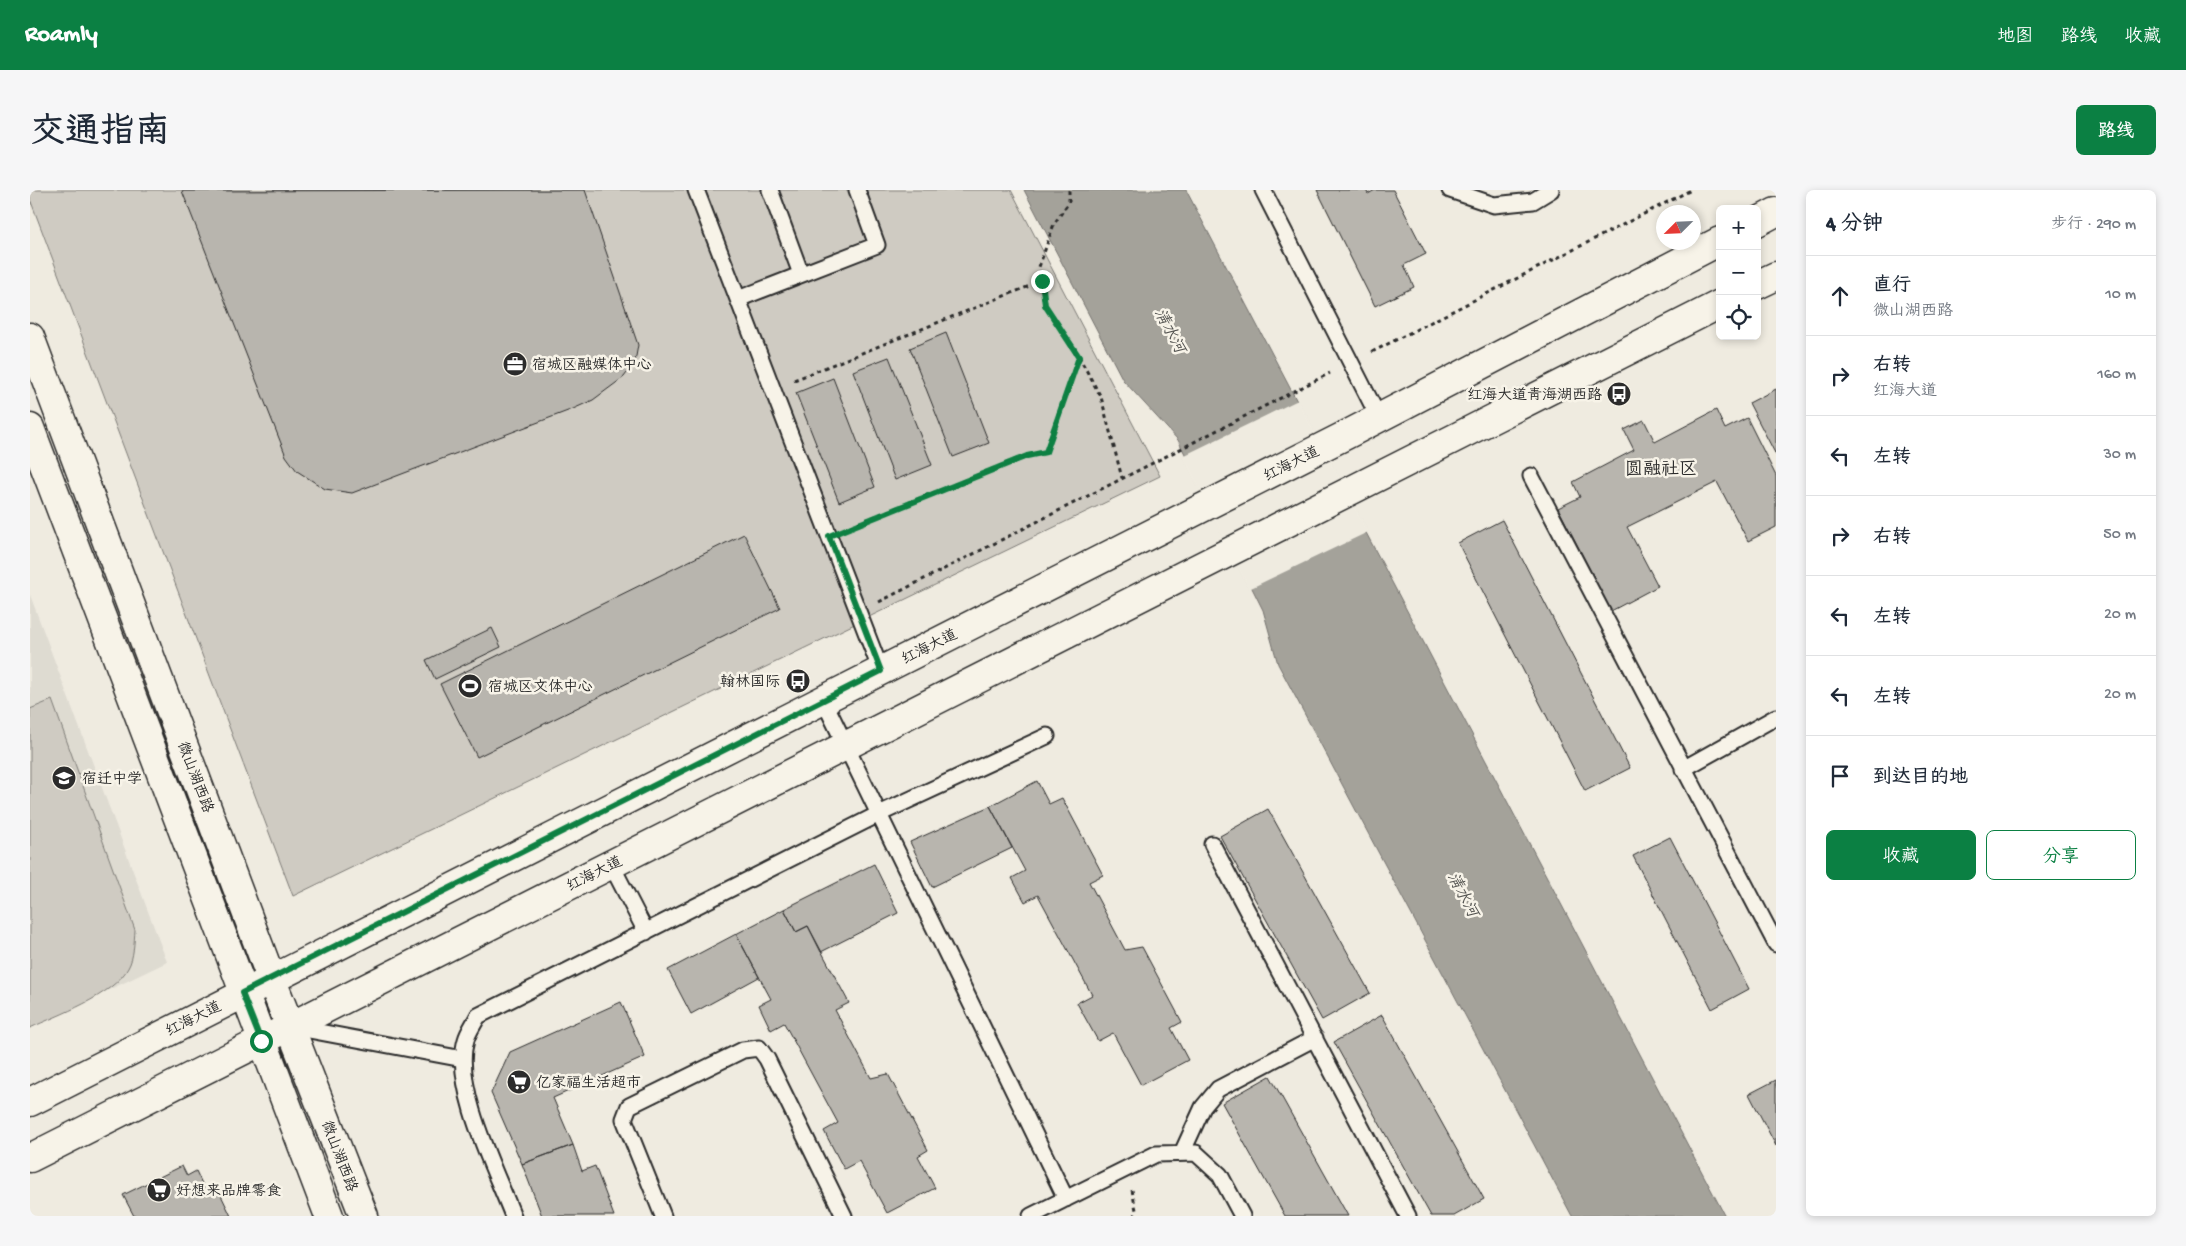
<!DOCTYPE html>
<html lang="zh">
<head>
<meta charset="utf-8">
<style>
	:root { --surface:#fff; --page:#f6f6f7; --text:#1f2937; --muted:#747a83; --line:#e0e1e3; --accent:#0b8043 }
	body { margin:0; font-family:"Gochi Hand","LXGW WenKai TC",sans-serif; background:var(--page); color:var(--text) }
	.controls { position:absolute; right:15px; top:15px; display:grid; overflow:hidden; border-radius:8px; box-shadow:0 2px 8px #0003 }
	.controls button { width:45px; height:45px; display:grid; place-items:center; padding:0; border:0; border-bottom:1px solid var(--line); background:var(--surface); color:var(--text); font:25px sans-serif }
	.compass { position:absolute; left:1626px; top:15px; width:45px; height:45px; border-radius:50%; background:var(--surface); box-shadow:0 2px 8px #0003; rotate:246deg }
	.stop { position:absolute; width:15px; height:15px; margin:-11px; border:4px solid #0b8043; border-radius:50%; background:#fff }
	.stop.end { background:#0b8043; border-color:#fff; box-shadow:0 1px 5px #0008 }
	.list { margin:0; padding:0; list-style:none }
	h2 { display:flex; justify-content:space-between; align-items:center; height:65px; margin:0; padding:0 20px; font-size:21px }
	h2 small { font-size:16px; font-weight:400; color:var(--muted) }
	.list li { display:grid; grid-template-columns:32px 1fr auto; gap:15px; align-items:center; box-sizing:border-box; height:80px; padding:0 20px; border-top:1px solid var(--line) }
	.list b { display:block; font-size:19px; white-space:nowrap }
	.list p { margin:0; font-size:16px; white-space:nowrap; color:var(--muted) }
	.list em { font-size:16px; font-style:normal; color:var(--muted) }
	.actions { display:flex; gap:10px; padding:15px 20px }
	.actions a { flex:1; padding:11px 0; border:1px solid var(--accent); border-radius:8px; text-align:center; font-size:18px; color:var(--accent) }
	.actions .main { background:var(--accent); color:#fff }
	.icon { flex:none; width:28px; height:28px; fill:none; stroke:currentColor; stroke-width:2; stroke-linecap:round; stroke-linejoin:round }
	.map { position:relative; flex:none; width:1746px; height:1026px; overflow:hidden; border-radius:8px }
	header { display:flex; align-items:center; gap:30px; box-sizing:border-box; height:70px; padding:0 25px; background:var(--accent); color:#fff }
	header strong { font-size:24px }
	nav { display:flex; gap:28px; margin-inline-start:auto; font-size:18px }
	.intro { display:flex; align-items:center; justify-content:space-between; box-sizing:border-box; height:120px; padding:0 30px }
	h1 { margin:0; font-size:35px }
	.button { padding:12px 22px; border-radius:8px; background:var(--accent); color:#fff; font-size:18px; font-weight:700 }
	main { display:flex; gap:30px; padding:0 30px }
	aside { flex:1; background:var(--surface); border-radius:8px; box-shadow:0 2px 8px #0003 }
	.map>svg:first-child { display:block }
	.built { fill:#dedbd1 }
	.green { fill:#cfcbc2; stroke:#7d7b76 }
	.water { fill:#a4a29a; stroke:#74726e }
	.pier { fill:#efebe0 }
	.building { fill:#b8b5ae; stroke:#2b2b2b }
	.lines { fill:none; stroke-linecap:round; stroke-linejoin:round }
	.lane-casing { stroke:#2b2b2b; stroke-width:19 }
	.secondary-casing { stroke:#2b2b2b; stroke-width:31 }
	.path { stroke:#2b2b2b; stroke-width:3; stroke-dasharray:4 4; stroke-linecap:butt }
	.lane { stroke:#f7f3e8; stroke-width:15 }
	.secondary { stroke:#f7f3e8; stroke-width:28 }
	.route { stroke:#0b8043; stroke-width:6 }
	.labels { text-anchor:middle; stroke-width:5; stroke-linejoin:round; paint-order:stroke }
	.poi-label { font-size:15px; fill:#2b2b2b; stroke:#f7f3e8; text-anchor:start }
	.street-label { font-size:15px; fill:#2b2b2b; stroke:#f7f3e8 }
	.water-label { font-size:16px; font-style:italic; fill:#555552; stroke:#f7f3e8 }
	.quarter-label { font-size:18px; fill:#2b2b2b; stroke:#f7f3e8 }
</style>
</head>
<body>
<header>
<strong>Roamly</strong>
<nav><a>地图</a><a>路线</a><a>收藏</a></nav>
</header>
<div class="intro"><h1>交通指南</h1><a class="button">路线</a></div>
<main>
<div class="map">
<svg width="1746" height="1026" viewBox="0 0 1746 1026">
	<rect width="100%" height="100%" fill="#efebe0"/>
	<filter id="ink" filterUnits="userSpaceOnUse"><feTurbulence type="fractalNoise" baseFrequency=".02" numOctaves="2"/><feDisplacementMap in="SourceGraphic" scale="10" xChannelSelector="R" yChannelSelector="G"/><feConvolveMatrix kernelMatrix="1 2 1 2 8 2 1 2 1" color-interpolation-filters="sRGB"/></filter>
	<g filter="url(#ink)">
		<path class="built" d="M0 405 137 772 0 838Z"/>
		<path class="green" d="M0 0H981L1130 286 263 706 0 9Z
			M22 510 105 740C104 752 104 768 98 778 83 806 28 825 0 838V519Z"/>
		<path class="water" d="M994 0H1156L1695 1026H1542L1248 474 1233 420 1148 250 1093 190Z"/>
		<path class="pier" d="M1268 210 1338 342 1219 399 1153 266Z"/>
		<path class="building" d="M555 0 608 155 605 172 594 187 563 210 543 219 322 303 295 299 267 281 256 266 152 1Z
			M1287 0H1336L1338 4 1345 0H1363L1396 64 1374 75 1384 97 1345 116Z
			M916 143 959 253 923 267 880 158Z
			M859 167 902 275 865 290 823 181Z
			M803 188 845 297 809 312 766 203Z
			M1746 199V265L1719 213Z
			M1686 220 1695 239 1717 228 1746 286V337L1718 351 1687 292 1597 337 1628 396 1581 421 1528 318 1550 307 1543 292 1604 260 1594 240 1614 230 1625 252Z
			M1472 330 1600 578 1555 601 1428 353Z
			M714 344 750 418 447 567 410 494Z
			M462 438 471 457 405 489 396 470Z
			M1007 591 1019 614 1032 608 1073 685 1059 692 1095 760 1112 757 1152 832 1141 838 1158 870 1111 895 1083 843 1068 851 1047 813 1062 805 1008 705 995 712 982 688 995 681 960 616Z
			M960 616 982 658 902 697 880 652Z
			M1238 619 1340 803 1292 830 1190 646Z
			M1640 647 1719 799 1682 819 1603 666Z
			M844 674 868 723 791 762 778 736 766 742 754 719Z
			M754 719 766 742 778 736 819 813 805 820 841 888 858 884 898 960 888 966 905 998 857 1023 829 971 814 979 794 941 808 933 754 833 741 840 729 815 741 809 706 744Z
			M706 744 729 787 661 824 638 780Z
			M591 812 615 867 523 908 543 955 492 974 461 903 480 862Z
			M1352 825 1454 1009 1424 1026H1401L1304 852Z
			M1240 886 1318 1026H1255L1192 913Z
			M1746 890V956L1719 904Z
			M543 955 552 981 565 976 584 1026H512L492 974Z
			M152 976 157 986 166 981 176 1002 187 997 201 1026H104L93 1005Z"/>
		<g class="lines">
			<defs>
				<path id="lane" d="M666 0 851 481
					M740 0 771 84
					M1233 0 1349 228
					M1420 0 1464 15 1503 11 1521 0
					M708 109 847 55 827 0
					M1501 286 1746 754
					M793 509 1036 1009
					M1653 579 1746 527
					M1182 654 1378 1026
					M581 674 616 742
					M263 837 433 869
					M1152 963 1173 917 1188 899 1285 848
					M483 1026C466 982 422 896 436 850 438 842 444 834 448 826L849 624 1017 546
					M633 1026 594 929 599 916 713 860 729 858 737 869 814 1026
					M1001 1026 1126 964 1166 963 1190 985 1212 1026"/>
				<path id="secondary" d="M1727 32 1746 22
					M1727 95 1746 86
					M0 147 241 788 334 1026
					M0 238 299 1026
					M0 912 1316 245 1690 51
					M0 968 1690 114"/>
			</defs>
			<use href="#lane" class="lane-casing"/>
			<use href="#secondary" class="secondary-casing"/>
			<path class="path" d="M1039 0V12L1024 34 1009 77 1015 115 1049 167 1071 207 1092 288
				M1342 162 1661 0
				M764 190 1012 91
				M820 337 997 266 1016 262 1049 167
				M849 412 1300 183
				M1102 1000 1106 1020 1104 1026"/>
			<use href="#lane" class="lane"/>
			<use href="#secondary" class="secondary"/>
		</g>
	</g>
	<g class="lines" filter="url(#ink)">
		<path class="route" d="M231 851 212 803 851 481 799 346 997 266 1016 262 1049 167 1015 115 1012 91"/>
	</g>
	<defs>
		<symbol id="office-disc" viewBox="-11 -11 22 22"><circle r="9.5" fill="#2b2b2b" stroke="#f7f3e8"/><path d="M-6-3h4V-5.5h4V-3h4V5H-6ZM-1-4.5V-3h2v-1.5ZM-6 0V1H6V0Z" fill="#fff"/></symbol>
		<symbol id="bus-disc" viewBox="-11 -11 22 22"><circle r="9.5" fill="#2b2b2b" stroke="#f7f3e8"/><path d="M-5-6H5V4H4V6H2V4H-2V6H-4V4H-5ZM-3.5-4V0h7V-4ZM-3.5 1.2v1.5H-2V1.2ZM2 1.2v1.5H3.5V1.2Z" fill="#fff"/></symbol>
		<symbol id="stadium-disc" viewBox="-11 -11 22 22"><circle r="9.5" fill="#2b2b2b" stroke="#f7f3e8"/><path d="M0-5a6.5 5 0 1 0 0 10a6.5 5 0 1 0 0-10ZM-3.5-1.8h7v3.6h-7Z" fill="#fff"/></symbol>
		<symbol id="school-disc" viewBox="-11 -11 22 22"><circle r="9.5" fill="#2b2b2b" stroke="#f7f3e8"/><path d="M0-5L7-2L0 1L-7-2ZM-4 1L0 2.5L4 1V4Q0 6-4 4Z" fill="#fff"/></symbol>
		<symbol id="supermarket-disc" viewBox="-11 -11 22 22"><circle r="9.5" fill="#2b2b2b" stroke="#f7f3e8"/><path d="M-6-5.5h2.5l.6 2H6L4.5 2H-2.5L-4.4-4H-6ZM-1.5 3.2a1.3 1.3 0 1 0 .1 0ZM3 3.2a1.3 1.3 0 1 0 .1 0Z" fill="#fff"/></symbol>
	</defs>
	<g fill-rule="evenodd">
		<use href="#office-disc" x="471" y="160" width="28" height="28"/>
		<use href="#bus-disc" x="1575" y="190" width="28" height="28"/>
		<use href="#bus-disc" x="754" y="477" width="28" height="28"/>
		<use href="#stadium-disc" x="426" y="482" width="28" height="28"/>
		<use href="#school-disc" x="20" y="574" width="28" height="28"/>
		<use href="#supermarket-disc" x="475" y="878" width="28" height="28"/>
		<use href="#supermarket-disc" x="115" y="986" width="28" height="28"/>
	</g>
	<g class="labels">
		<g class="poi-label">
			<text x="502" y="179">宿城区融媒体中心</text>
			<text x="1572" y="209" text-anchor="end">红海大道青海湖西路</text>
			<text x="750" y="496" text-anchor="end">翰林国际</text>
			<text x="458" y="501">宿城区文体中心</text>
			<text x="52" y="593">宿迁中学</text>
			<text x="506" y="897">亿家福生活超市</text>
			<text x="146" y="1005">好想来品牌零食</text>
		</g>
		<g class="street-label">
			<text transform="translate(1261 273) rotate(-27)" y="5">红海大道</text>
			<text transform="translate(899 456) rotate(-27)" y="5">红海大道</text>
			<text transform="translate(166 587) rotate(69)" y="5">微山湖西路</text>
			<text transform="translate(564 683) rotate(-27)" y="5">红海大道</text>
			<text transform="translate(163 828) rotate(-27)" y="5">红海大道</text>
			<text transform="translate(310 966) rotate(69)" y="5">微山湖西路</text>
		</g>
		<g class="water-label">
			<text transform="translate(1141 140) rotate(62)" y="6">清水河</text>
			<text transform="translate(1434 704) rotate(62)" y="6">清水河</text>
		</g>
		<g class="quarter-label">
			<text x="1631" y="284">圆融社区</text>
		</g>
	</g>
</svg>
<div class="controls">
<button>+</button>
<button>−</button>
<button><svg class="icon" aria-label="locate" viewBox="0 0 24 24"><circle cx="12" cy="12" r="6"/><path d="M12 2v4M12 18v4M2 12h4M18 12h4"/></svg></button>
</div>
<svg class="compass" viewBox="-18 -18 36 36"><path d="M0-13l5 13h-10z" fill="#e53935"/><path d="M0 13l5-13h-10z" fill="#747a83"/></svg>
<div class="stop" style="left:231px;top:851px"></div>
<div class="stop end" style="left:1012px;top:91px"></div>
</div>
<aside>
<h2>4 分钟<small>步行 · 290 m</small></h2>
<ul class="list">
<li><svg class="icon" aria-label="ahead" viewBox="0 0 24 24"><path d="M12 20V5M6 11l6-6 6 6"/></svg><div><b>直行</b><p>微山湖西路</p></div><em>10 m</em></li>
<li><svg class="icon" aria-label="right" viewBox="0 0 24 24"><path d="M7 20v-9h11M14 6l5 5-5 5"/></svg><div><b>右转</b><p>红海大道</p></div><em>160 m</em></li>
<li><svg class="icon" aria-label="left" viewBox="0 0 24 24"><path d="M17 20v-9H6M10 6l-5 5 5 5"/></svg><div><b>左转</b></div><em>30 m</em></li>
<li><svg class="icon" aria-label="right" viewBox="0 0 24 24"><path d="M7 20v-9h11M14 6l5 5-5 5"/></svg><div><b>右转</b></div><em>50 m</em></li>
<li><svg class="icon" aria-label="left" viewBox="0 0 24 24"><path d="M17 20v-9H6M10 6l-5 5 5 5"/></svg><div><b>左转</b></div><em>20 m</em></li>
<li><svg class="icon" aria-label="left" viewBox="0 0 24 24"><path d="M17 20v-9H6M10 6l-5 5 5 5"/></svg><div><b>左转</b></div><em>20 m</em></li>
<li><svg class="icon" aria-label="arrive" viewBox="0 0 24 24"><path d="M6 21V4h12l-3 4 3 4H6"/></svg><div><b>到达目的地</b></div></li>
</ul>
<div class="actions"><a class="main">收藏</a><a>分享</a></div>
</aside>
</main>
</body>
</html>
